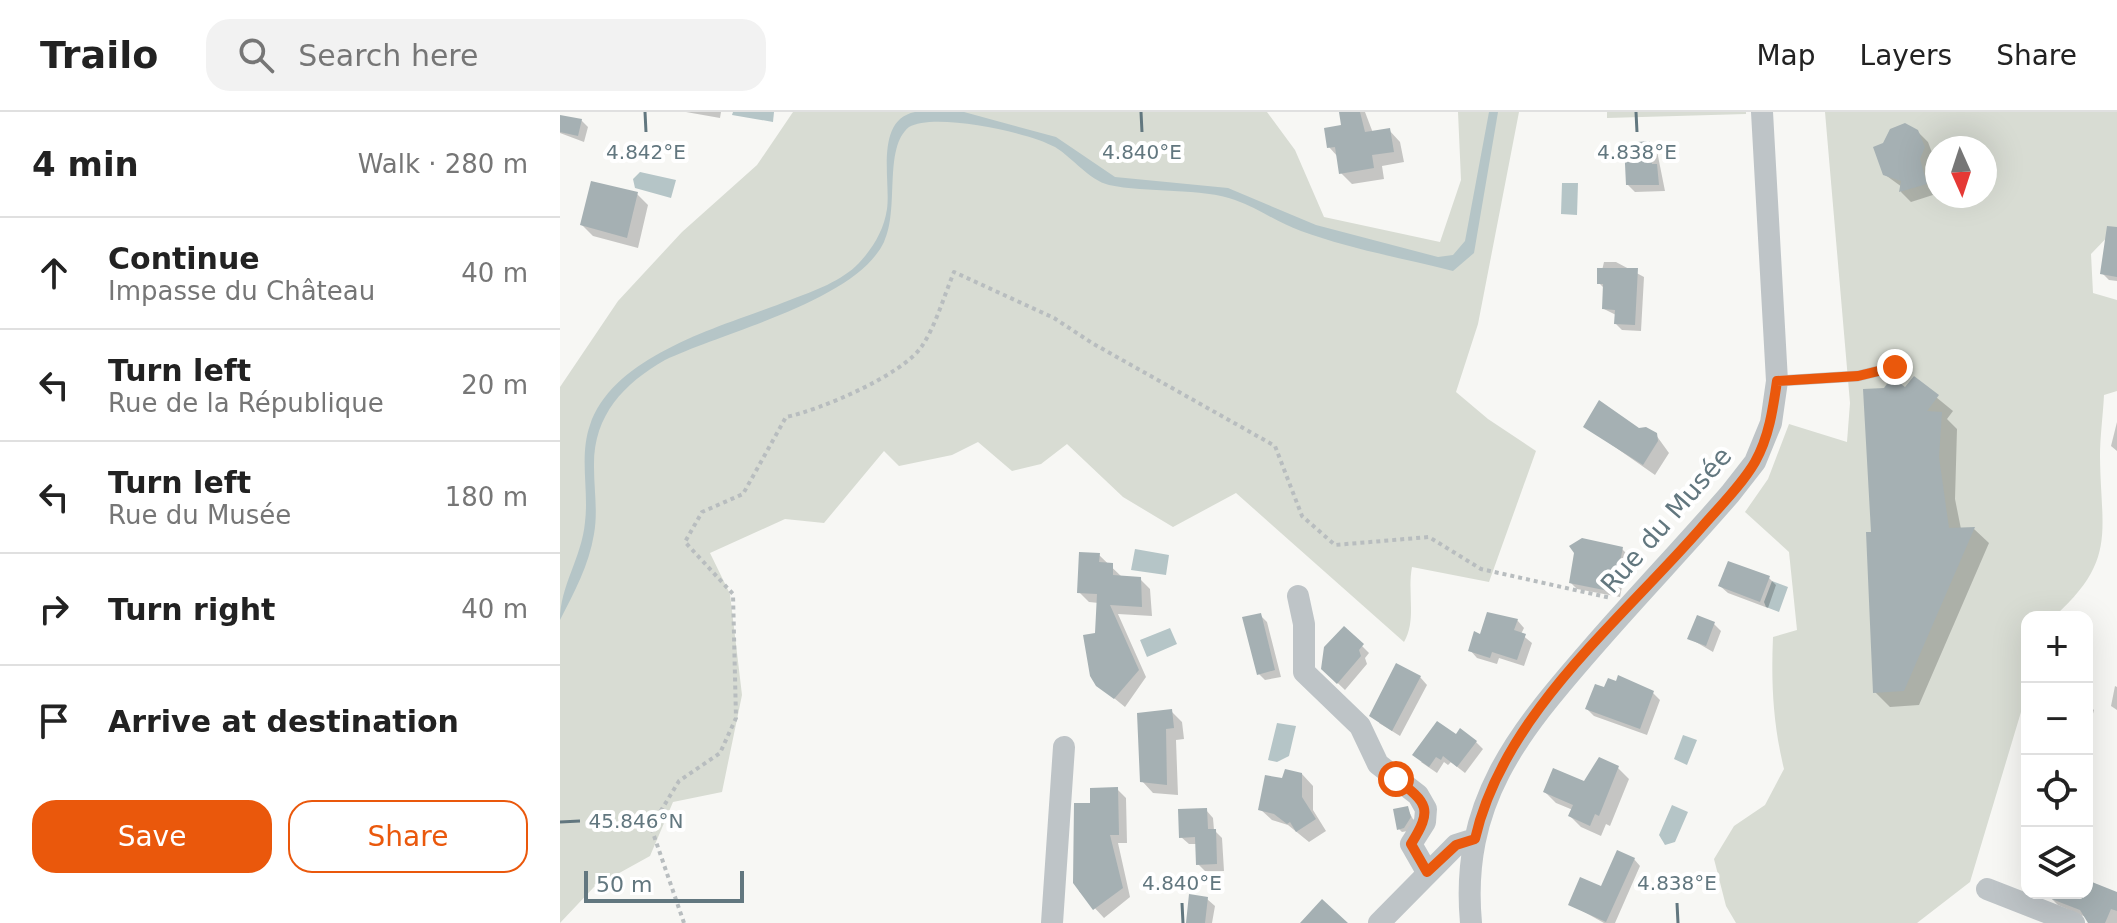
<!DOCTYPE html>
<html lang="en">
<head>
<meta charset="utf-8">
<style>
	:root { --surface:#fff; --page:#f2f2f2; --text:#222; --muted:#767676; --line:#e0e0e0; --accent:#ea580c }
	body { margin:0; font-family:"DejaVu Sans",sans-serif; background:var(--page); color:var(--text) }
	.controls { position:absolute; right:24px; bottom:24px; display:grid; overflow:hidden; border-radius:16px; box-shadow:0 8px 32px #0002 }
	.controls button { width:72px; height:72px; display:grid; place-items:center; padding:0; border:0; border-bottom:2px solid var(--line); background:var(--surface); color:var(--text); font:40px sans-serif }
	.compass { position:absolute; left:1365px; top:24px; width:72px; height:72px; border-radius:50%; background:var(--surface); box-shadow:0 8px 32px #0002; rotate:177deg }
	.scale { position:absolute; left:24px; bottom:20px; width:160px; box-sizing:border-box; padding-left:8px; border:4px solid #62777f; border-top:0; font-size:22px; line-height:28px; white-space:nowrap; color:#62777f; -webkit-text-stroke:6px #fff; paint-order:stroke }
	.stop { position:absolute; width:24px; height:24px; margin:-18px; border:6px solid #ea580c; border-radius:50%; background:#fff }
	.stop.end { background:#ea580c; border-color:#fff; box-shadow:0 2px 8px #0008 }
	.list { margin:0; padding:0; list-style:none }
	h2 { display:flex; justify-content:space-between; align-items:center; height:104px; margin:0; padding:0 32px; font-size:34px }
	h2 small { font-size:26px; font-weight:400; color:var(--muted) }
	.list li { display:grid; grid-template-columns:52px 1fr auto; gap:24px; align-items:center; box-sizing:border-box; height:112px; padding:0 32px; border-top:2px solid var(--line) }
	.list b { display:block; font-size:30px; white-space:nowrap }
	.list p { margin:0; font-size:26px; white-space:nowrap; color:var(--muted) }
	.list em { font-size:26px; font-style:normal; color:var(--muted) }
	.actions { display:flex; gap:16px; padding:24px 32px }
	.actions a { flex:1; padding:18px 0; border:2px solid var(--accent); border-radius:24px; text-align:center; font-size:28px; color:var(--accent) }
	.actions .main { background:var(--accent); color:#fff }
	.icon { flex:none; width:44px; height:44px; fill:none; stroke:currentColor; stroke-width:2; stroke-linecap:round; stroke-linejoin:round }
	.map { position:relative; flex:none; width:1557px; height:811px; overflow:hidden }
	header { display:flex; align-items:center; gap:48px; box-sizing:border-box; height:112px; padding:0 40px; background:var(--surface); border-bottom:2px solid var(--line) }
	header strong { font-size:38px }
	nav { display:flex; gap:44px; margin-inline-start:auto; font-size:28px }
	.search { width:560px; height:72px; background:var(--page); display:flex; align-items:center; gap:20px; box-sizing:border-box; padding:0 28px; border-radius:24px; color:var(--muted); font-size:30px }
	main { display:flex }
	aside { flex:1; background:var(--surface) }
	.map>svg:first-child { display:block }
	.green { fill:#d8dcd3; fill-rule:evenodd }
	.water { fill:#b5c5c7 }
	.shadow { fill:#0003 }
	.building { fill:#a5b0b3 }
	.lines { fill:none; stroke-linecap:round; stroke-linejoin:round }
	.path { stroke:#b8bdbf; stroke-width:4; stroke-dasharray:4 4; stroke-linecap:butt }
	.service { stroke:#bec4c7; stroke-width:11 }
	.minor { stroke:#bec4c7; stroke-width:22 }
	.route { stroke:#ea580c; stroke-width:10 }
	.ticks { fill:none; stroke:#62777f; stroke-width:3 }
	.labels { text-anchor:middle; stroke-width:8; stroke-linejoin:round; paint-order:stroke }
	.street-label { font-size:26px; fill:#62777f; stroke:#fff }
	.ticks-label { font-size:20px; text-anchor:middle; fill:#62777f; stroke:#fff; stroke-width:8; stroke-linejoin:round; paint-order:stroke }
</style>
</head>
<body>
<header>
<strong>Trailo</strong>
<div class="search"><svg class="icon" aria-label="search" viewBox="0 0 24 24"><circle cx="10" cy="10" r="6"/><path d="M15 15l6 6"/></svg>Search here</div>
<nav><a>Map</a><a>Layers</a><a>Share</a></nav>
</header>
<main>
<aside>
<h2>4 min<small>Walk · 280 m</small></h2>
<ul class="list">
<li><svg class="icon" aria-label="ahead" viewBox="0 0 24 24"><path d="M12 20V5M6 11l6-6 6 6"/></svg><div><b>Continue</b><p>Impasse du Château</p></div><em>40 m</em></li>
<li><svg class="icon" aria-label="left" viewBox="0 0 24 24"><path d="M17 20v-9H6M10 6l-5 5 5 5"/></svg><div><b>Turn left</b><p>Rue de la République</p></div><em>20 m</em></li>
<li><svg class="icon" aria-label="left" viewBox="0 0 24 24"><path d="M17 20v-9H6M10 6l-5 5 5 5"/></svg><div><b>Turn left</b><p>Rue du Musée</p></div><em>180 m</em></li>
<li><svg class="icon" aria-label="right" viewBox="0 0 24 24"><path d="M7 20v-9h11M14 6l5 5-5 5"/></svg><div><b>Turn right</b></div><em>40 m</em></li>
<li><svg class="icon" aria-label="arrive" viewBox="0 0 24 24"><path d="M6 21V4h12l-3 4 3 4H6"/></svg><div><b>Arrive at destination</b></div></li>
</ul>
<div class="actions"><a class="main">Save</a><a>Share</a></div>
</aside>
<div class="map">
<svg width="1557" height="811" viewBox="0 0 1557 811">
	<rect width="100%" height="100%" fill="#f7f7f4"/>
	<path class="green" d="M233 0H707L735 38 764 105 880 130 901 68 898 0H959L918 212 896 280 928 307 976 339 929 470 852 455C847 481 857 507 844 530L676 381 613 415 563 385 507 332 481 352 452 359 418 330 392 343 339 354 324 339 264 411 225 407 150 441 170 482 182 583 162 680 113 690 90 744 34 775 0 811V275L58 189 122 120 197 53Z
		M1047 0H1186V2L1047 6Z
		M1265 0H1557V115L1531 142 1533 181 1557 188V279L1544 283C1543 304 1540 324 1540 345 1541 421 1557 448 1494 505H1467V580L1410 770 1357 811H1176L1166 794 1154 747 1174 714 1205 693 1224 657C1213 612 1211 571 1213 525L1237 518 1229 440 1185 400 1208 367 1229 312 1287 330 1290 291ZM1377 36H1425V84H1377Z"/>
	<path class="water" d="M173 0H214L213 10 172 3Z
		M404 0 496 25 555 65 668 76 756 113 878 145 893 143 905 129 929 0H938L914 141 893 159C842 146 790 137 741 119 718 111 698 96 675 88 644 76 585 81 549 73 529 68 513 46 495 35 468 20 374 0 349 15 323 36 340 97 324 130 296 189 163 220 105 248 63 272 33 304 34 355 34 378 38 400 34 422 29 453 14 481 0 508 0 474 22 445 25 410 29 378 19 344 30 313 54 241 167 213 230 188 254 179 282 169 299 151 313 136 324 118 327 97 331 70 314 8 355 0 370 0 389 0 404 0Z
		M80 60 116 68 111 86 75 76 73 67Z
		M1002 71H1018L1017 103 1001 102Z
		M575 437 609 443 606 463 571 458Z
		M1212 469 1228 475 1219 500 1206 495 1204 490Z
		M610 516 617 532 587 545 580 528Z
		M717 611 736 614 729 644 717 650 708 648Z
		M1123 623 1137 628 1127 653 1114 647Z
		M1112 693 1128 700 1115 730 1105 733 1099 723Z"/>
	<path class="shadow" d="M126 0H161L160 6Z
		M781 0H805L813 21 829 18 840 30 844 50 822 54 824 67 792 72 781 61 778 45 769 35 783 14Z
		M0 5 21 8 28 15 24 30 0 21Z
		M1357 19 1368 30 1374 46 1369 59 1376 82 1351 90 1341 80 1342 75 1324 62Z
		M1090 31 1097 39 1105 79 1075 80 1068 73Z
		M77 82 88 93 78 136 33 124 22 113Z
		M1557 146V169L1549 168 1542 161Z
		M1044 150H1056L1084 165 1081 219 1062 218 1056 212V203L1044 197 1045 177 1039 171Z
		M1354 267 1393 299 1387 307 1397 317 1395 387 1401 417H1414L1429 431 1359 593 1330 595 1315 580 1313 422 1345 278Z
		M1557 310V339L1551 334Z
		M1025 314 1096 323 1109 341 1095 363Z
		M1062 437 1068 443 1060 485 1017 477 1011 471 1016 440Z
		M539 443 563 466 580 467 590 477 592 504 558 502 586 565 565 595 538 573 539 491 529 490 519 480Z
		M1209 466 1216 473 1208 496 1168 481 1160 474Z
		M700 503 707 510 721 565 705 568 699 562Z
		M957 508 964 516 961 522 972 531 964 554 939 546 937 552 917 546 910 538 921 524Z
		M1154 512 1161 519 1153 540 1129 526Z
		M784 516 809 541 805 546 807 552 785 578 763 557Z
		M860 565 867 573 840 624 819 611Z
		M1555 574 1557 575V598L1551 594Z
		M1093 581 1100 588 1087 623 1034 604 1027 597Z
		M1527 592 1534 598 1527 623Z
		M611 599 622 610 624 627 616 628 618 683 593 681 582 669Z
		M896 625 916 630 923 637 905 661 891 650 888 653 884 650 877 661 861 650Z
		M1058 656 1069 667 1050 714 1046 712 1041 724 1021 715 1010 704 1013 698 996 691 985 680 1024 671Z
		M742 662 753 674V698L766 719 749 730 728 713 712 708 700 697 724 669Z
		M557 677 566 686 567 731H558L570 785 544 806 519 779 532 693Z
		M847 696 854 709 848 719 842 720 839 717Z
		M646 698 653 706 654 718 662 726 664 759H645L638 752 637 732H629L621 725Z
		M1074 747 1080 754 1055 811H1044L1010 792 1042 777Z
		M1527 772 1557 782V811H1529L1528 806 1498 793 1491 786 1493 781H1527Z
		M647 787 655 794 652 811H627Z"/>
	<path class="building" d="M779 0H800L805 20 830 16 834 40 812 43 814 56 779 62 775 35 767 36 764 16 781 13Z
		M0 3 22 7 18 24 0 20Z
		M1345 11 1358 18 1365 35 1360 47 1367 72 1339 80 1341 69 1323 63 1313 35 1323 31 1330 17Z
		M1090 29 1092 52H1097L1099 73H1066L1064 31Z
		M31 69 78 80 67 126 20 113Z
		M1547 114 1557 115V165L1540 162Z
		M1037 156H1078L1075 213 1054 212 1055 198 1042 197 1043 172H1037Z
		M1354 264 1379 283 1367 299 1382 300 1379 345 1389 416 1415 415 1344 579 1313 581 1306 420H1311L1303 277 1324 276 1332 265 1345 275Z
		M1039 288 1079 316 1086 315 1097 321 1098 329 1083 353 1023 315Z
		M1022 426 1063 435 1054 480 1009 471 1014 441 1009 434Z
		M519 440 540 441 539 450 553 451V463L581 465 582 495 550 493 579 558 554 587 536 574 530 564 523 523 535 521 537 482 517 481Z
		M1168 449 1210 464 1200 490 1158 474Z
		M927 500 958 507 954 518 966 522 957 548 932 540 930 546 908 539 914 519 920 522Z
		M701 501 715 558 697 563 682 505Z
		M1137 503 1155 510 1146 534 1127 527Z
		M784 514 804 532 799 538 801 544 777 572 761 557 764 535Z
		M836 551 861 564 832 619 809 604Z
		M1058 563 1094 579 1080 617 1025 597 1035 572 1044 575 1048 566 1056 569Z
		M612 597 614 616 606 617 607 673 580 670 577 601Z
		M877 609 896 622 900 616 917 629 897 655 883 644 881 648 876 645 869 655 852 643Z
		M1039 645 1059 654 1039 704 1035 702 1030 714 1008 704 1013 693 983 680 993 656 1024 669Z
		M725 657 742 661V685L756 707 736 720 730 710 727 712 714 702 698 698 705 663 722 666Z
		M558 675 559 723H550L563 776 533 798 513 771 514 691H530V676Z
		M848 694 851 705 844 716 837 718 833 697Z
		M647 696 648 717H656L657 752 636 753 635 725 619 726 618 697Z
		M1057 738 1075 746 1046 810 1008 793 1020 765 1041 774Z
		M1527 768 1557 780V799L1551 797 1545 811H1528L1520 798 1489 786 1491 781H1527Z
		M629 782 648 785 645 811H626Z
		M762 787 788 811H740Z"/>
	<g class="lines">
		<path class="path" d="M124 811 91 715 119 669 160 641 176 606 173 482 125 430 142 400 183 382 226 305C260 298 343 263 362 234 376 213 384 184 394 160L494 206 532 231 715 334 742 404 775 433 869 425 921 457 1051 486"/>
		<path class="service" d="M1217 269 1298 264 1335 255"/>
		<path class="minor" d="M738 484 744 512V560L800 614 818 652 858 683 866 697 865 710 851 732 867 760
			M1427 777 1514 811
			M492 811 504 635
			M819 811 896 733 915 727
			M911 811C900 691 957 622 1032 536 1077 484 1125 434 1170 382L1195 350 1211 311 1217 269 1202 0"/>
	</g>
	<g class="lines">
		<path class="route" d="M836 667C868 691 873 697 851 732L867 760 896 733 915 727C943 603 1060 509 1141 416 1159 395 1181 374 1195 350 1209 325 1213 297 1217 269L1298 264 1335 255"/>
	</g>
	<path class="ticks" d="M85 0 86 20M581 0 582 20M1076 0 1077 20M0 710 20 709M622 791 623 811M1117 791 1118 811"/>
	<g class="labels">
		<g class="street-label">
			<text transform="translate(1106 408) rotate(-49)" y="9">Rue du Musée</text>
		</g>
	</g>
	<g class="ticks-label">
		<text x="86" y="47">4.842°E</text>
		<text x="582" y="47">4.840°E</text>
		<text x="1077" y="47">4.838°E</text>
		<text x="76" y="716">45.846°N</text>
		<text x="622" y="778">4.840°E</text>
		<text x="1117" y="778">4.838°E</text>
	</g>
</svg>
<div class="controls">
<button>+</button>
<button>−</button>
<button><svg class="icon" aria-label="locate" viewBox="0 0 24 24"><circle cx="12" cy="12" r="6"/><path d="M12 2v4M12 18v4M2 12h4M18 12h4"/></svg></button>
<button><svg class="icon" aria-label="layers" viewBox="0 0 24 24"><path d="M12 4l9 5-9 5-9-5zM3 14l9 5 9-5"/></svg></button>
</div>
<svg class="compass" viewBox="-18 -18 36 36"><path d="M0-13l5 13h-10z" fill="#e53935"/><path d="M0 13l5-13h-10z" fill="#767676"/></svg>
<div class="scale">50 m</div>
<div class="stop" style="left:836px;top:667px"></div>
<div class="stop end" style="left:1335px;top:255px"></div>
</div>
</main>
</body>
</html>
